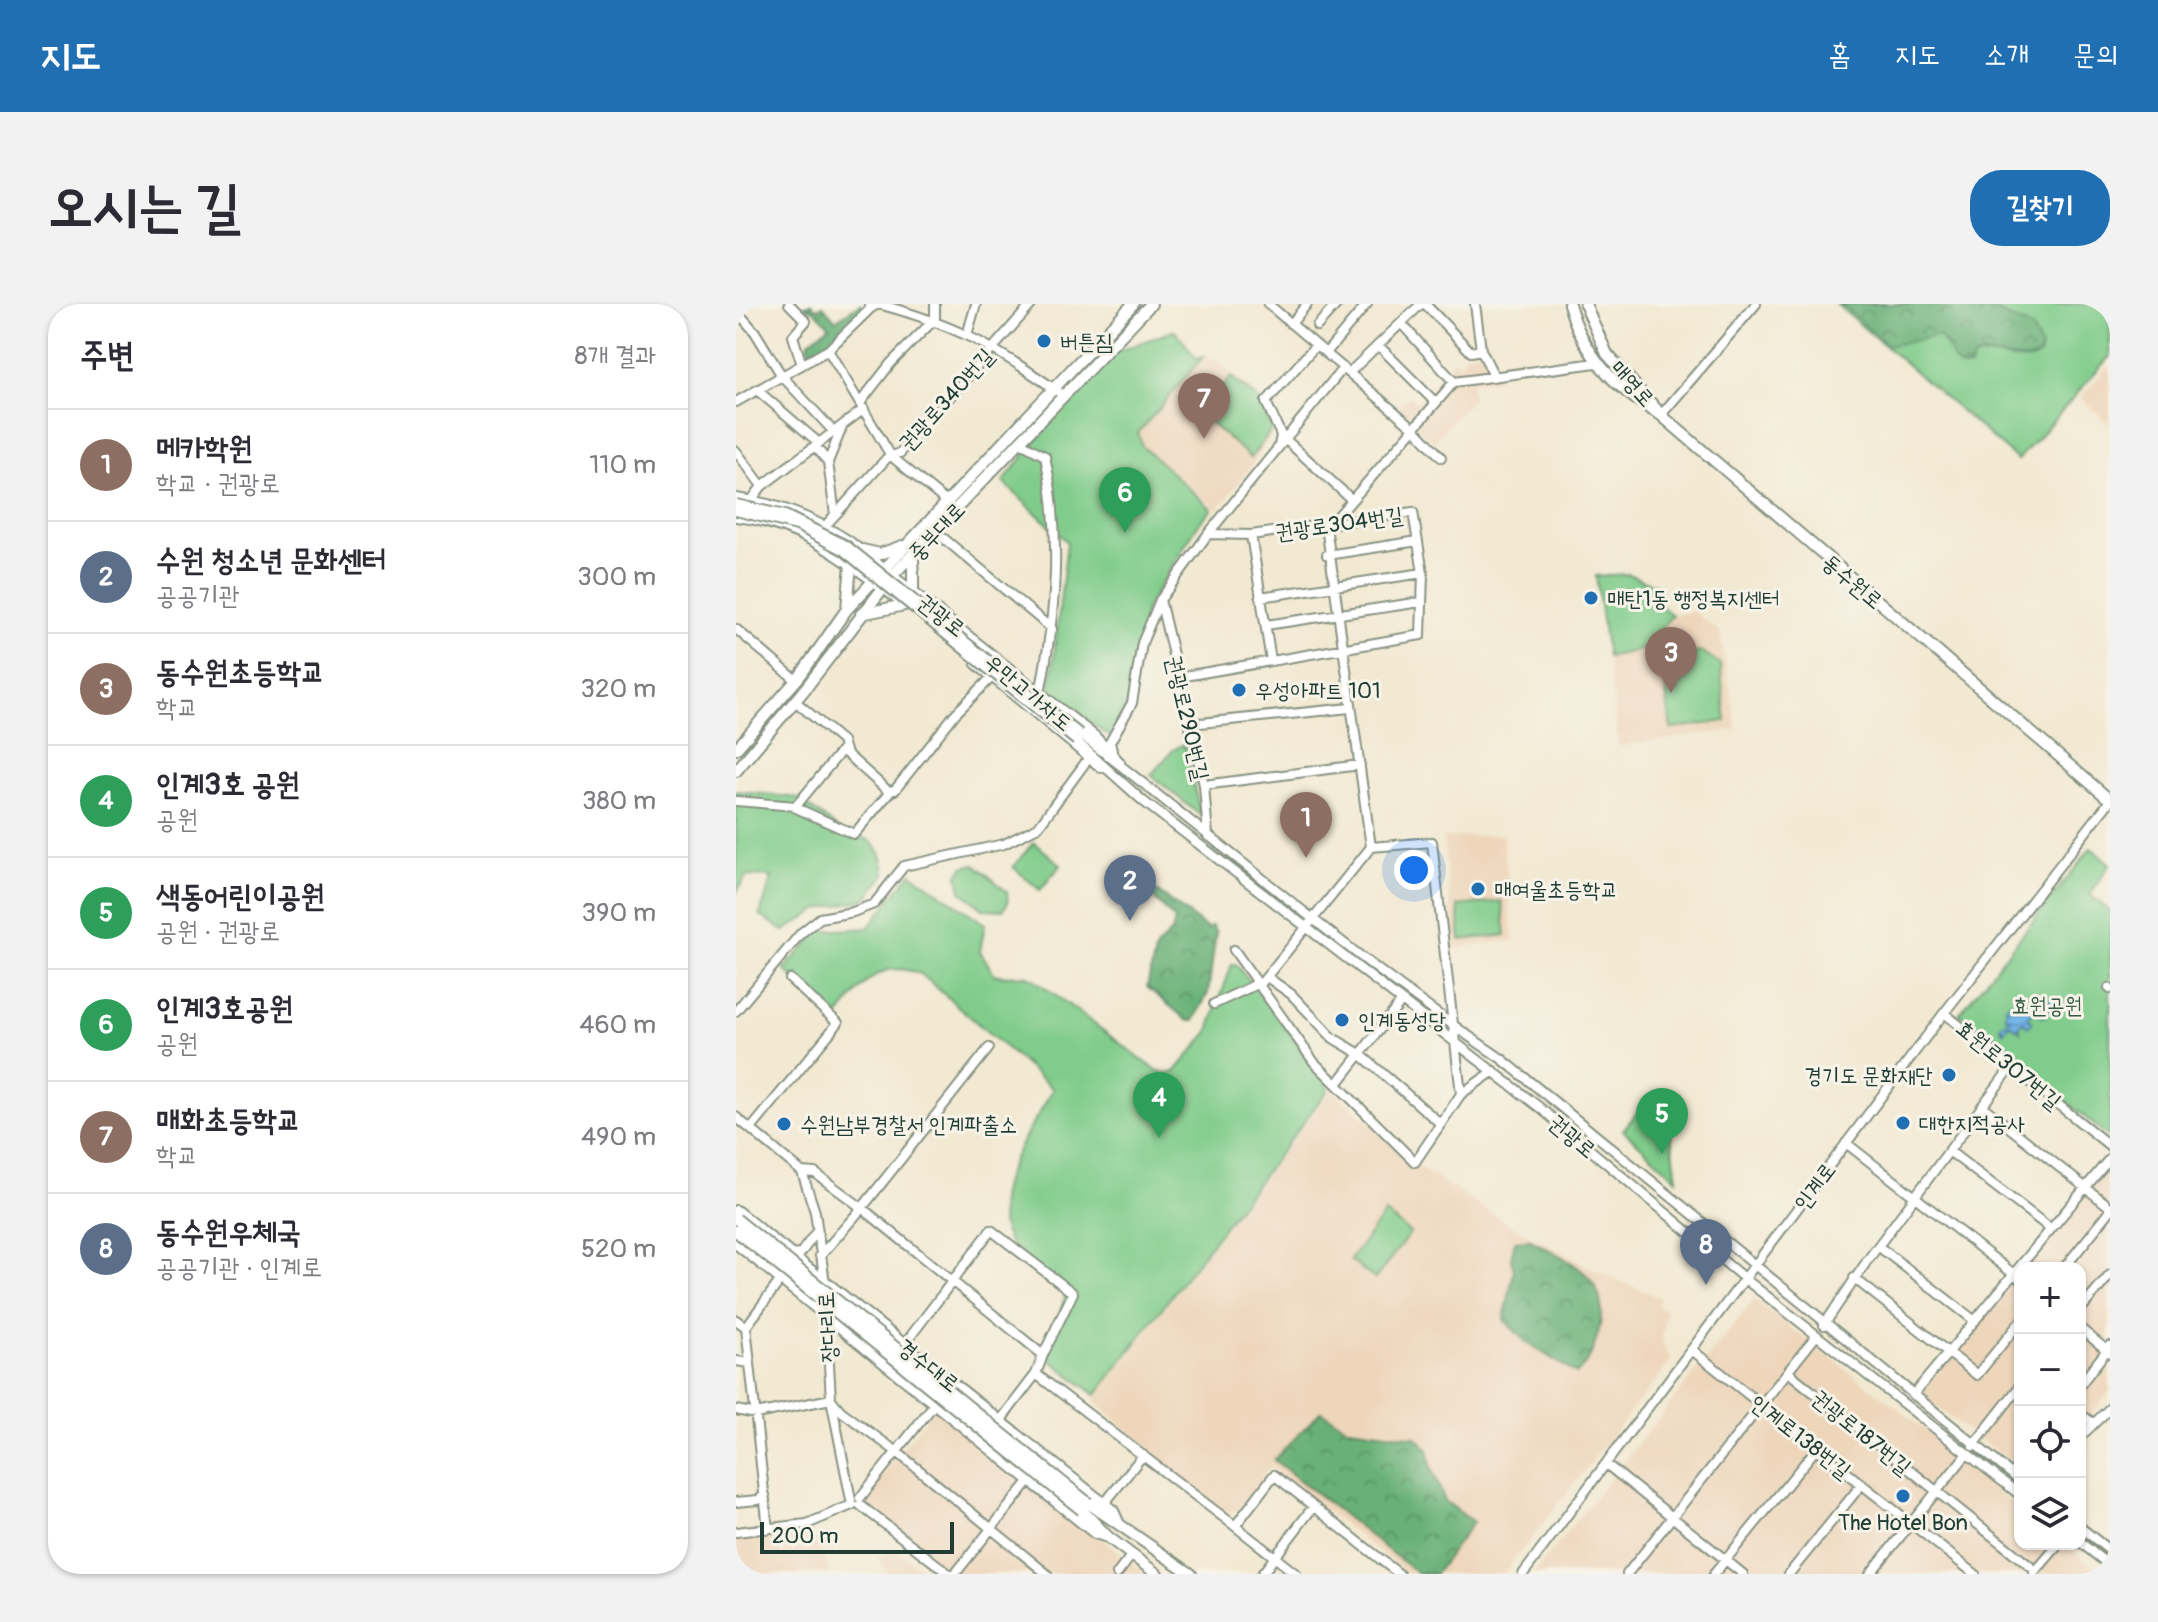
<!DOCTYPE html>
<html lang="ko">
<head>
<meta charset="utf-8">
<style>
	:root { --surface:#fff; --page:#f2f2f3; --text:#2b2b33; --muted:#7c7c81; --line:#e1e1e2; --accent:#1f6fb2 }
	body { margin:0; font-family:Pangolin,"Poor Story",sans-serif; background:var(--page); color:var(--text) }
	.controls { position:absolute; right:24px; bottom:24px; display:grid; overflow:hidden; border-radius:16px; box-shadow:0 2px 6px #0004 }
	.controls button { width:72px; height:72px; display:grid; place-items:center; padding:0; border:0; border-bottom:2px solid var(--line); background:var(--surface); color:var(--text); font:40px sans-serif }
	.scale { position:absolute; left:24px; bottom:20px; width:194px; box-sizing:border-box; padding-left:8px; border:4px solid #1f3d34; border-top:0; font-size:22px; line-height:28px; white-space:nowrap; color:#1f3d34; -webkit-text-stroke:6px #f7f3e8; paint-order:stroke }
	.you { position:absolute; left:678px; top:566px; width:28px; height:28px; margin:-20px; border:6px solid #fff; border-radius:50%; background:#1a73e8; box-shadow:0 0 0 12px #1a73e833 }
	.badge { display:grid; place-items:center; width:52px; height:52px; border-radius:50%; background:var(--accent); color:#fff; font-size:26px; font-weight:700 }
	.pin { position:absolute; translate:-50% -66px; filter:drop-shadow(0 2px 4px #0008) }
	.pin::after { content:''; position:absolute; top:42px; width:28px; height:24px; background:inherit; clip-path:polygon(0 0,100% 0,50% 100%) }
	.list { margin:0; padding:0; list-style:none }
	h2 { display:flex; justify-content:space-between; align-items:center; height:104px; margin:0; padding:0 32px; font-size:34px }
	h2 small { font-size:26px; font-weight:400; color:var(--muted) }
	.list li { display:grid; grid-template-columns:52px 1fr auto; gap:24px; align-items:center; box-sizing:border-box; height:112px; padding:0 32px; border-top:2px solid var(--line) }
	.list b { display:block; font-size:30px; white-space:nowrap }
	.list p { margin:0; font-size:26px; white-space:nowrap; color:var(--muted) }
	.list em { font-size:26px; font-style:normal; color:var(--muted) }
	.icon { flex:none; width:44px; height:44px; fill:none; stroke:currentColor; stroke-width:2; stroke-linecap:round; stroke-linejoin:round }
	.map { position:relative; flex:none; width:1374px; height:1270px; overflow:hidden; border-radius:32px }
	header { display:flex; align-items:center; gap:48px; box-sizing:border-box; height:112px; padding:0 40px; background:var(--accent); color:#fff }
	header strong { font-size:38px }
	nav { display:flex; gap:44px; margin-inline-start:auto; font-size:28px }
	.intro { display:flex; align-items:center; justify-content:space-between; box-sizing:border-box; height:192px; padding:0 48px }
	h1 { margin:0; font-size:56px }
	.button { padding:20px 36px; border-radius:32px; background:var(--accent); color:#fff; font-size:28px; font-weight:700 }
	main { display:flex; gap:48px; padding:0 48px }
	aside { flex:1; background:var(--surface); border-radius:32px; box-shadow:0 2px 6px #0004 }
	.map>svg:first-child { display:block }
	.built { fill:#eed6bb }
	.forest { fill:url(#forest-crowns); stroke:#447656; stroke-width:2 }
	.green { fill:#80cc8b; stroke:#508460; stroke-width:2 }
	.water { fill:url(#water-rules); stroke:#4b798f; stroke-width:2 }
	.lines { fill:none; stroke-linecap:round; stroke-linejoin:round }
	.minor-casing { stroke:#889383; stroke-width:12 }
	.major-casing { stroke:#889383; stroke-width:14 }
	.minor { stroke:#fff; stroke-width:8 }
	.major { stroke:#fff; stroke-width:10 }
	.minor-bridge-casing { stroke:#889383; stroke-width:12; stroke-linecap:butt }
	.major-bridge-casing { stroke:#889383; stroke-width:14; stroke-linecap:butt }
	.minor-bridge { stroke:#fff; stroke-width:8 }
	.major-bridge { stroke:#fff; stroke-width:10 }
	.poi-dot { fill:#1f6fb2; stroke:#f7f3e8; stroke-width:3 }
	.labels { text-anchor:middle; stroke-width:6; stroke-linejoin:round; paint-order:stroke }
	.poi-label { font-size:22px; fill:#1f3d34; stroke:#f7f3e8; text-anchor:start }
	.street-label { font-size:22px; fill:#1f3d34; stroke:#f7f3e8 }
	.park-label { font-size:22px; fill:#325a45; stroke:#f7f3e8 }
</style>
</head>
<body>
<header>
<strong>지도</strong>
<nav><a>홈</a><a>지도</a><a>소개</a><a>문의</a></nav>
</header>
<div class="intro"><h1>오시는 길</h1><a class="button">길찾기</a></div>
<main>
<aside>
<h2>주변<small>8개 결과</small></h2>
<ul class="list">
<li><span class="badge" style="background:#8d6e63">1</span><div><b>메카학원</b><p>학교 · 권광로</p></div><em>110 m</em></li>
<li><span class="badge" style="background:#5c6f8a">2</span><div><b>수원 청소년 문화센터</b><p>공공기관</p></div><em>300 m</em></li>
<li><span class="badge" style="background:#8d6e63">3</span><div><b>동수원초등학교</b><p>학교</p></div><em>320 m</em></li>
<li><span class="badge" style="background:#2e9e5b">4</span><div><b>인계3호 공원</b><p>공원</p></div><em>380 m</em></li>
<li><span class="badge" style="background:#2e9e5b">5</span><div><b>색동어린이공원</b><p>공원 · 권광로</p></div><em>390 m</em></li>
<li><span class="badge" style="background:#2e9e5b">6</span><div><b>인계3호공원</b><p>공원</p></div><em>460 m</em></li>
<li><span class="badge" style="background:#8d6e63">7</span><div><b>매화초등학교</b><p>학교</p></div><em>490 m</em></li>
<li><span class="badge" style="background:#5c6f8a">8</span><div><b>동수원우체국</b><p>공공기관 · 인계로</p></div><em>520 m</em></li>
</ul>
</aside>
<div class="map">
<svg width="1374" height="1270" viewBox="0 0 1374 1270">
	<defs>
		<pattern id="forest-crowns" width="20" height="18" patternUnits="userSpaceOnUse" patternTransform="scale(2)"><rect width="20" height="18" fill="#68b077"/><path d="M2 6a3 3 0 1 1 6 0M12 15a3 3 0 1 1 6 0" fill="none" stroke="#559062"/></pattern>
		<pattern id="water-rules" width="6" height="5" patternUnits="userSpaceOnUse" patternTransform="scale(2)"><rect width="6" height="5" fill="#77b5ea"/><path d="M0 2.5h6" fill="none" stroke="#6194be"/></pattern>
	</defs>
	<rect width="100%" height="100%" fill="#f7f3e8"/>
	<filter id="ink" filterUnits="userSpaceOnUse"><feTurbulence type="fractalNoise" baseFrequency=".0125" numOctaves="2"/><feDisplacementMap in="SourceGraphic" scale="16" xChannelSelector="R" yChannelSelector="G"/><feConvolveMatrix kernelMatrix="1 2 1 2 8 2 1 2 1" color-interpolation-filters="sRGB"/></filter>
	<filter id="wash" filterUnits="userSpaceOnUse"><feTurbulence type="fractalNoise" baseFrequency=".006" numOctaves="4" result="noise"/><feDisplacementMap in="SourceGraphic" scale="32" xChannelSelector="R" yChannelSelector="G"/><feGaussianBlur stdDeviation="1.8" result="paint"/><feColorMatrix in="noise" values="0 0 0 0 0 0 0 0 0 0 0 0 0 0 0 0 0 1.4 0 .05"/><feComposite in="paint" operator="in"/></filter>
	<g filter="url(#wash)">
		<rect width="100%" height="100%" fill="#f2e9d2"/>
		<path class="built" d="M749 47 761 75 735 78 737 94 698 138 659 106 674 92 681 98 718 55 724 61 730 50Z
			M467 53 478 54 524 94 537 119V128L510 170 481 206 406 141 401 129Z
			M1374 61V121L1344 94Z
			M957 308 984 328 1001 425 883 442 871 353 909 345 936 311Z
			M767 530 777 636 719 644 707 534Z
			M596 785 680 861 771 919 856 965 924 994 921 1002 930 1006 926 1037 935 1057 767 1270H671L535 1163 502 1206 493 1209 482 1206 358 1097Z
			M1371 863 1374 1087 1344 1124V964H1288Z
			M1284 969V1165L1188 1094 1187 1086Z
			M1018 996 1158 1101 1198 1134V1138L1284 1206V1240H1327L1366 1270H797Z
			M198 1104 411 1270H217L128 1201 130 1193Z
			M71 1220 95 1270H0V1228Z
			M159 1246 182 1263 186 1270H152L142 1253Z"/>
		<path class="forest" d="M75 0 80 4 87 2 99 16 124 0 131 5 94 38 72 50 73 37 94 22 78 6 66 2Z
			M1104 0H1245L1296 24 1305 43 1303 52 1290 56 1247 50 1234 63 1225 64 1214 56 1209 38 1152 42Z
			M415 583 472 625 476 622 480 629 472 689 458 717H452L411 683 420 644 436 627 439 616 412 588Z
			M794 936C834 957 876 973 863 1026 858 1045 854 1057 840 1070L790 1038 768 1016 778 967 775 954 779 937Z
			M585 1107 613 1124 680 1133 692 1145 696 1166 709 1197 737 1218 699 1270H682L538 1156Z"/>
		<path class="green" d="M1100 0 1111 5 1152 42 1202 32C1214 42 1212 55 1226 64L1234 63 1238 54C1258 45 1286 65 1303 52L1305 43 1296 24 1245 0H1374V52L1282 156Z
			M439 26 461 55 467 53 402 129 406 142 476 205 463 219 410 304 391 402 374 433 314 387 331 238 267 178 340 86 380 48Z
			M495 73 522 95 536 125 515 154 465 111Z
			M892 270 924 283 925 302 936 311 909 345 871 353 860 272Z
			M967 348 984 360 990 417 935 425 927 365 939 351Z
			M448 440 465 512 415 471 437 446Z
			M0 487 61 494 116 535 130 534C145 546 147 551 149 570L130 595 84 605 48 627 24 611 36 573 10 572 0 589Z
			M298 538 325 561 304 586 277 563Z
			M1355 544 1374 560 1354 591 1374 607V834L1223 710Z
			M239 560 271 588 272 598 267 606 247 605 225 587 222 571 227 563Z
			M175 569 249 620 244 647 258 670C270 675 285 668 295 673L420 766 431 770 439 768 472 729 496 660H500L589 775 592 786 360 1091 309 1052 332 985C316 973 288 960 277 944 240 894 294 829 317 785L185 670C140 653 127 683 100 715L48 665 84 627 132 624Z
			M766 597 770 631 725 636 722 602Z
			M931 800 941 875 887 826 904 805Z
			M649 909 674 929 639 975 614 956Z"/>
		<path class="water" d="M1320 693 1318 703 1307 713 1300 706 1292 712 1296 718 1292 723 1288 718 1283 722 1284 727 1273 719 1267 728 1264 722 1275 714 1270 713V702L1274 699 1287 705 1295 699 1299 702Z"/>
	</g>
	<g filter="url(#ink)">
		<g class="lines">
			<defs>
				<path id="minor" d="M53 0 70 17 57 32 66 61
					M133 0 135 4 142 0C221 21 261 44 327 91
					M532 0 678 124 705 153
					M689 0 735 48 745 46
					M739 0 745 46 758 72
					M0 6 19 28 46 72 98 128
					M665 19 718 78
					M555 20 571 0
					M581 22 601 0
					M231 31 240 0
					M642 41 700 99
					M92 46 155 152 213 200
					M590 49 631 0
					M613 69 685 0
					M21 86 83 139
					M0 98 92 46 135 4
					M124 99 155 59 199 15V0
					M925 111 1020 0
					M550 136 615 195
					M285 139 309 152C326 233 320 308 304 389
					M79 142 92 158 99 211
					M543 142 545 131 530 98 580 41
					M0 147 26 182
					M92 158 107 121
					M0 194C41 199 78 214 112 236L359 432 384 458
					M15 197 26 182 128 105
					M0 213C68 220 113 260 165 298
					M596 219 718 78 860 59
					M90 221 151 154 164 149 296 0
					M199 227 316 325
					M515 231 535 357
					M591 251 682 237
					M524 293 687 269
					M424 296 468 481 472 532
					M530 321 685 298
					M0 325 60 376
					M240 360 365 464
					M443 373 685 331 687 269 677 208 515 231 472 230
					M59 397 106 437 109 447
					M454 420 614 404
					M344 430C485 538 619 656 766 755L1284 1177
					M340 437 407 497 803 803 1009 975 1284 1191
					M376 447 374 438 396 399 406 339 424 296 472 230 607 64
					M468 481 624 461
					M0 497 60 502 106 446 152 487 159 486 219 410 256 373
					M58 503 118 530 155 487
					M635 543 696 538 725 790
					M498 646 578 758 679 858 725 790 758 767
					M531 673 555 690 597 734 624 750 705 820
					M523 682 635 543 590 222
					M1373 684 1374 685
					M478 700 521 680
					M0 707 65 629 84 614 117 608 138 600 168 562 268 540 302 523 352 455
					M1208 709 1374 842
					M601 780 665 698
					M1246 802 1374 903
					M0 813 66 868 79 908 89 979
					M15 825 102 719 54 675
					M1110 839 1284 975
					M1213 847 1315 925
					M66 868 79 869 126 904 307 1051 300 1070
					M1142 942 1239 1017
					M56 951 64 950 81 927
					M84 952 126 904 253 744
					M1131 957 1276 762
					M1328 964 1374 907
					M1118 974 1241 1071 1284 1018
					M1344 1006 1374 971
					M90 1008 95 1095 116 1201
					M0 1016 10 1023
					M1088 1021 1129 960
					M1344 1024 1374 1049
					M168 1041 255 926 337 989 307 1051
					M956 1046 1239 1270
					M0 1057 14 1059
					M1052 1068 1300 1267
					M1344 1081 1374 1042
					M1177 1091 1374 854
					M0 1106 20 1110 95 1095 105 1107 161 1148 311 1270
					M1344 1110 1356 1118
					M264 1117 300 1070 499 1222
					M1344 1133 1374 1104
					M1237 1142 1284 1082
					M870 1160 1007 1270
					M124 1194 199 1099
					M0 1198 22 1196 29 1191
					M368 1200 407 1151
					M124 1201 213 1270
					M1344 1223 1374 1247
					M32 1225 10 1023 46 974
					M0 1228 71 1220 116 1201
					M1344 1238 1374 1262
					M1298 1269 1323 1240
					M219 1270 294 1176
					M381 1270 395 1252
					M526 1270 577 1203
					M560 1270 499 1222 538 1171 663 1270
					M787 1270 1208 709 1374 497
					M891 1270 1080 1032
					M978 1270 1081 1144
					M1053 1270 1126 1180
					M1134 1270 1230 1151"/>
				<path id="major" d="M833 0C847 50 880 86 925 111L1374 496
					M849 0 871 50 921 106
					M126 246 144 250 166 242
					M177 251V288
					M111 305 115 260
					M125 310 169 301
					M0 445 64 372 111 305 397 0
					M0 467 69 385 157 271 415 0
					M0 907 377 1207 382 1218
					M0 939 359 1229 372 1233
					M352 1199 455 1270
					M346 1206 372 1233 421 1270"/>
			</defs>
			<use href="#minor" class="minor-casing"/>
			<use href="#major" class="major-casing"/>
			<use href="#minor" class="minor"/>
			<use href="#major" class="major"/>
			<defs>
				<path id="minor-bridge" d="M0 200 49 211 110 241 344 430
					M0 207 61 222 108 247 340 437"/>
				<path id="major-bridge" d="M0 915 352 1199
					M0 927 346 1206"/>
			</defs>
			<use href="#minor-bridge" class="minor-bridge-casing"/>
			<use href="#major-bridge" class="major-bridge-casing"/>
			<use href="#minor-bridge" class="minor-bridge"/>
			<use href="#major-bridge" class="major-bridge"/>
		</g>
	</g>
	<g class="poi-dot">
		<circle cx="308" cy="37" r="8"/>
		<circle cx="855" cy="294" r="8"/>
		<circle cx="503" cy="386" r="8"/>
		<circle cx="742" cy="585" r="8"/>
		<circle cx="606" cy="716" r="8"/>
		<circle cx="1213" cy="771" r="8"/>
		<circle cx="1167" cy="819" r="8"/>
		<circle cx="48" cy="820" r="8"/>
		<circle cx="1167" cy="1192" r="8"/>
	</g>
	<g class="labels">
		<g class="poi-label">
			<text x="324" y="45">버튼짐</text>
			<text x="871" y="302">매탄1동 행정복지센터</text>
			<text x="519" y="394">우성아파트 101</text>
			<text x="758" y="593">매여울초등학교</text>
			<text x="622" y="724">인계동성당</text>
			<text x="1197" y="779" text-anchor="end">경기도 문화재단</text>
			<text x="1183" y="827">대한지적공사</text>
			<text x="64" y="828">수원남부경찰서 인계파출소</text>
			<text x="1167" y="1226" text-anchor="middle">The Hotel Bon</text>
		</g>
		<g class="street-label">
			<text transform="translate(897 79) rotate(48)" y="8">매영로</text>
			<text transform="translate(210 95) rotate(-48)" y="8">권광로340번길</text>
			<text transform="translate(603 219) rotate(-8)" y="8">권광로304번길</text>
			<text transform="translate(200 227) rotate(-47)" y="8">중부대로</text>
			<text transform="translate(1117 277) rotate(40)" y="8">동수원로</text>
			<text transform="translate(206 311) rotate(38)" y="8">권광로</text>
			<text transform="translate(293 388) rotate(40)" y="8">우만고가차도</text>
			<text transform="translate(452 414) rotate(77)" y="8">권광로290번길</text>
			<text transform="translate(1273 760) rotate(39)" y="8">효원로307번길</text>
			<text transform="translate(837 832) rotate(40)" y="8">권광로</text>
			<text transform="translate(1078 882) rotate(-53)" y="8">인계로</text>
			<text transform="translate(91 1023) rotate(-93)" y="8">장다리로</text>
			<text transform="translate(193 1061) rotate(38)" y="8">경수대로</text>
			<text transform="translate(1126 1128) rotate(39)" y="8">권광로187번길</text>
			<text transform="translate(1065 1132) rotate(38)" y="8">인계로138번길</text>
		</g>
		<g class="park-label">
			<text x="1311" y="709">효원공원</text>
		</g>
	</g>
</svg>
<div class="controls">
<button>+</button>
<button>−</button>
<button><svg class="icon" aria-label="locate" viewBox="0 0 24 24"><circle cx="12" cy="12" r="6"/><path d="M12 2v4M12 18v4M2 12h4M18 12h4"/></svg></button>
<button><svg class="icon" aria-label="layers" viewBox="0 0 24 24"><path d="M12 4l9 5-9 5-9-5zM3 14l9 5 9-5"/></svg></button>
</div>
<div class="scale">200 m</div>
<div class="you"></div>
<div class="pin badge" style="left:570px;top:554px;background:#8d6e63">1</div>
<div class="pin badge" style="left:394px;top:617px;background:#5c6f8a">2</div>
<div class="pin badge" style="left:935px;top:389px;background:#8d6e63">3</div>
<div class="pin badge" style="left:423px;top:834px;background:#2e9e5b">4</div>
<div class="pin badge" style="left:926px;top:850px;background:#2e9e5b">5</div>
<div class="pin badge" style="left:389px;top:229px;background:#2e9e5b">6</div>
<div class="pin badge" style="left:468px;top:135px;background:#8d6e63">7</div>
<div class="pin badge" style="left:970px;top:981px;background:#5c6f8a">8</div>
</div>
</main>
</body>
</html>
